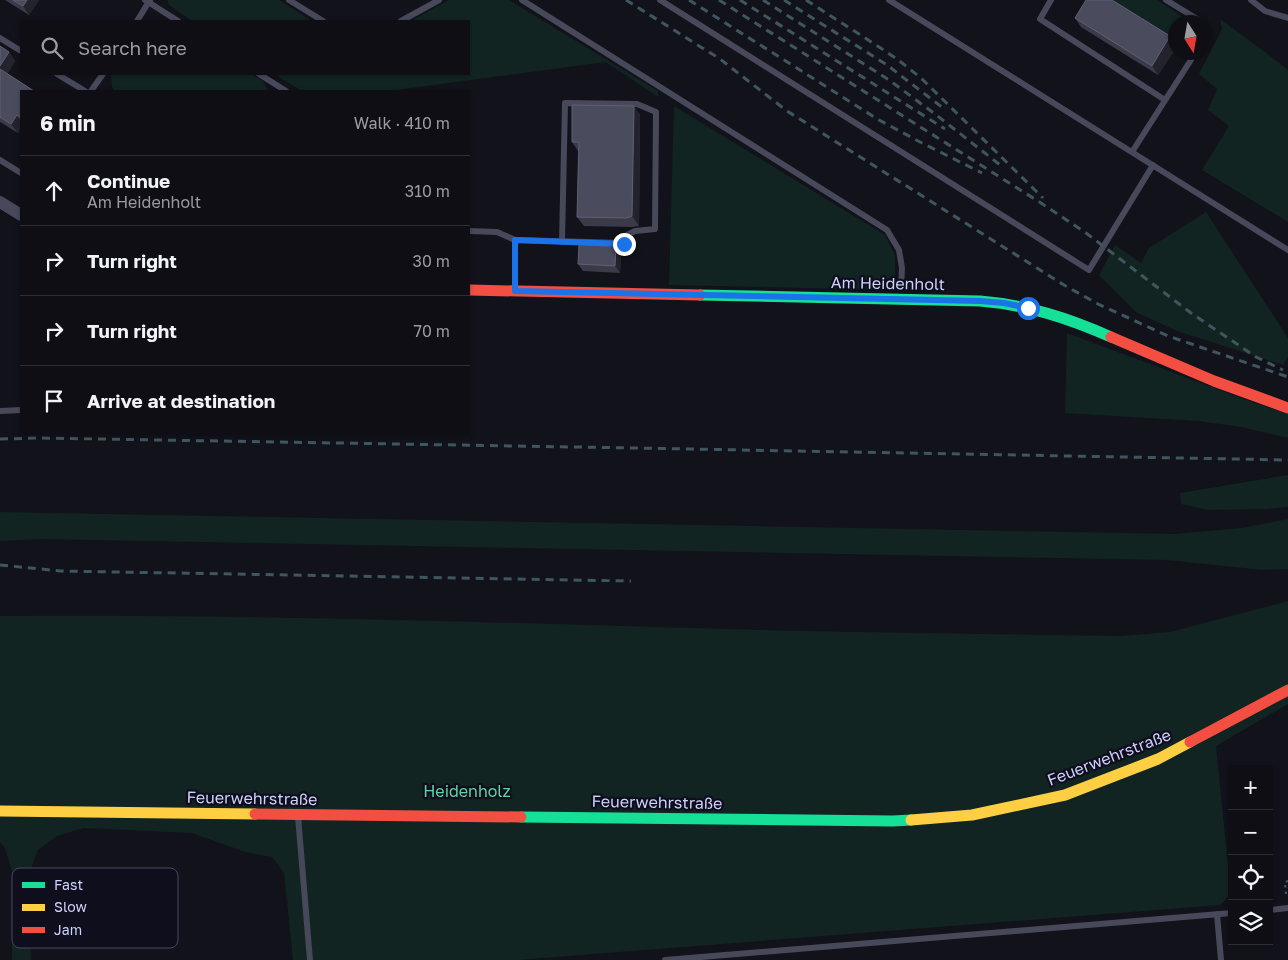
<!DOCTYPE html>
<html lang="en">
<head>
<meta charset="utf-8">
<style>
	:root { --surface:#0e0e14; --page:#17171d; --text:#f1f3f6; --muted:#9b9ca0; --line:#2e2e34 }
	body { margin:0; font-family:"Golos Text",sans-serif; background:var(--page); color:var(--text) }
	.controls { position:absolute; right:15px; bottom:15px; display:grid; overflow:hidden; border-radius:0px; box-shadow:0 1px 4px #0004 }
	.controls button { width:45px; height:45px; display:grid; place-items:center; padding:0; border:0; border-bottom:1px solid var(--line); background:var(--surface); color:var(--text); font:25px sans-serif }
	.compass { position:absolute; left:1168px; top:15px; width:45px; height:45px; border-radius:50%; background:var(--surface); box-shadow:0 1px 4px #0004; rotate:169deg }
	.stop { position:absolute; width:15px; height:15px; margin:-11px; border:4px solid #1a73e8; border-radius:50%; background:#fff }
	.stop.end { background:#1a73e8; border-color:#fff; box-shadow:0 1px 5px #0008 }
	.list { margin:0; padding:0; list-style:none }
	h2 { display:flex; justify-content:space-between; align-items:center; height:65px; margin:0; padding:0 20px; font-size:21px }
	h2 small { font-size:16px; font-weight:400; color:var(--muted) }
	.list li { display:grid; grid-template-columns:32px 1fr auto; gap:15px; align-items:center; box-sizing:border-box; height:70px; padding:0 20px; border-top:1px solid var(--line) }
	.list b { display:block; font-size:19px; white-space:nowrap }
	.list p { margin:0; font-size:16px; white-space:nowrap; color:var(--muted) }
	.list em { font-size:16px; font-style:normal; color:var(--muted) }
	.icon { flex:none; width:28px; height:28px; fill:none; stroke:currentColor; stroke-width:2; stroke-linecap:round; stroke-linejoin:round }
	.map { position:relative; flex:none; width:1288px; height:960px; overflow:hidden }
	.search { position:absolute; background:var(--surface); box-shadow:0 1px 4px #0004; left:20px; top:20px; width:450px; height:55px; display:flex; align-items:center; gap:12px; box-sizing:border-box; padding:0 18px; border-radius:0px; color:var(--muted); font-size:19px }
	.panel { position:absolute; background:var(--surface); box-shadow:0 1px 4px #0004; left:20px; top:90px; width:450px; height:345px; border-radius:0px }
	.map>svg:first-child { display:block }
	.green { fill:#112421 }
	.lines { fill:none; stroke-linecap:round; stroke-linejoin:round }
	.path { stroke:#48575e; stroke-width:2; stroke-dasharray:2.5 4; stroke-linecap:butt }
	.lane { stroke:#47495b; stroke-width:6 }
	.street { stroke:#47495b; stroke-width:12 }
	.fast { stroke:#16e098; stroke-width:11 }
	.slow { stroke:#ffcf43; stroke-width:11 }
	.jam { stroke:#f24e42; stroke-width:11 }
	.rail { stroke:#40565e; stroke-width:3; stroke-dasharray:8 6; stroke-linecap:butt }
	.wall { fill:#3a3a49 }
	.shaded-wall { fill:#23232e }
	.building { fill:#4a4b5c; stroke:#5f6075 }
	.route { stroke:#1a73e8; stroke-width:6 }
	.labels { text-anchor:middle; stroke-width:4.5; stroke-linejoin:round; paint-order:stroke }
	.street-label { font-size:16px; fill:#ced1fb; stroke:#0e0e1d }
	.park-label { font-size:16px; fill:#61d4a4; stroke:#0e0e1d }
	.key { fill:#0e0e1d; stroke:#484860; stroke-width:1 }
	.key-label { font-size:14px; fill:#ced1fb }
</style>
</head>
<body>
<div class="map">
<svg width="1288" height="960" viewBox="0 0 1288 960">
	<rect width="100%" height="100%" fill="#12121a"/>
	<path class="green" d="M167 0H279L312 21H192L169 5Z
		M449 0H509L658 91V97L606 62 389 91H302L274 74H469V21H411Z
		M1103 0H1157L1191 22H1176L1175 45Z
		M1220 19 1269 55 1288 70V222L1202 170 1229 126 1208 110 1217 89 1199 74 1222 29Z
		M111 74H251L263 81 268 91H115L112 87Z
		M674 106 885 235 895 255V290L669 285Z
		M1206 212 1288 338V357L1283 365 1177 331 1136 312 1099 275 1115 245 1141 263 1149 248Z
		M1067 333 1249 401 1288 414V438L1241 427 1199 421 1065 413Z
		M1288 475V507L1268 509 1208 510 1181 504 1180 493Z
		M0 512 1174 534 1242 528 1288 519V569L1263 570 1167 560 40 539 0 541Z
		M1288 601V704L1216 746 1231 894 1220 905 517 960H313L299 811 0 806V616C254 614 507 623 761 630 881 633 1001 634 1121 636L1170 632Z
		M0 816 297 820 307 960H293L284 873 272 857 245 852 192 833 84 828 57 836 38 850 28 877 31 960H12V872L5 848 0 842Z"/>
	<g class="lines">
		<path class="path" d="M1286 894 1285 882 1288 881"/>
		<path class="lane" d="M145 0 178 21
			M289 0 323 21
			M522 0 887 230 899 250 902 268 901 287
			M660 0 1089 270 1153 165
			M889 0 1288 250
			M1051 0 1040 19 1165 100
			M1166 0 1202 22
			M1251 0 1265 11 1288 18
			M137 21 150 0
			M401 21 439 0
			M1206 27 1207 32 1206 38
			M0 38 21 51
			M57 74 85 91
			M259 74 286 91
			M91 91 103 74
			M1132 152 1196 52
			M0 160 21 173
			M469 231 497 232 515 240V291
			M515 240 624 243 627 235 635 231 655 229 656 112 637 104 565 103 562 242
			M0 411 21 410
			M298 816 310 960
			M1269 910 1288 908
			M1217 914 1221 960
			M665 960 1232 913"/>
		<path class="street" d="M0 202 21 215"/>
		<path class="fast" d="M700 295 980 301C1028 305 1068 318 1111 337
			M521 817 893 821 911 820"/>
		<path class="slow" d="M0 811 255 814
			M911 820 972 815 1065 795 1158 759 1190 742"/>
		<path class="jam" d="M469 290 700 295
			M1111 337 1214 381 1288 408
			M1190 742 1288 690
			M255 814 521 817"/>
		<path class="rail" d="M626 0 720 59 787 111 1064 285 1098 304 1168 336 1288 377
			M689 0 879 120 920 142 982 173
			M719 0 1041 203 1086 233 1191 313 1256 357 1283 370
			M740 0 945 129
			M763 0 889 80 935 114 1004 168
			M784 0 887 65 943 108
			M806 0 876 45 897 59 921 78 1043 198
			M0 439 40 438 634 448 1288 460
			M0 565 61 571 631 581"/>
	</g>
	<path class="wall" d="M5 0H39L29 15Z
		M1075 18 1170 36 1176 44V48L1158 75 1081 27Z
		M0 46 9 52 15 61 7 74 21 91V127L18 133 0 122Z
		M634 106 640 115 639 226 632 227 584 226 577 217 578 151 572 142Z
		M621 253 620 273 583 271 578 264Z"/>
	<path class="shaded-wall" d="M27 0H39L29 15 23 6Z
		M1170 36 1176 44V48L1158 75 1152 66Z
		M9 52 15 61 5 77 0 70V66Z
		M634 106 640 115 639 226 632 216Z
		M17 115 21 122V127L18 133 11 124Z
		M616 245 621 253 620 273 615 266Z"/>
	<path class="building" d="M13 0H27L23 6Z
		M1086 0H1112L1170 36 1152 66 1075 18Z
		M0 46 9 52 0 66Z
		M0 69 34 91H21V118L17 115 11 124 0 117Z
		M572 105 634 106 632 216 626 218 577 217 579 142H572Z
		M579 244 616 245 615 266 578 264Z"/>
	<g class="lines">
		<path class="route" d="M624 244 515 240V291L980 301 1004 303 1028 308"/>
	</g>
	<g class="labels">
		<g class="street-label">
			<text transform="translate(888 283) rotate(1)" y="6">Am Heidenholt</text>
			<text transform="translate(1109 757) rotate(-21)" y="6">Feuerwehrstraße</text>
			<text transform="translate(252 798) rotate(1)" y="6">Feuerwehrstraße</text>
			<text transform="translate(657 802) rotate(1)" y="6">Feuerwehrstraße</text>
		</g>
		<g class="park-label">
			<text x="467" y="797">Heidenholz</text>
		</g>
	</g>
	<rect x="12" y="868" width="166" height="80" rx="8" class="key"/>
	<rect x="22" y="882" width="23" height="6" fill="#16e098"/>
	<rect x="22" y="904" width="23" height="7" fill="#ffcf43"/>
	<rect x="22" y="927" width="23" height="6" fill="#f24e42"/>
	<g class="key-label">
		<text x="54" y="890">Fast</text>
		<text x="54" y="912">Slow</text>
		<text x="54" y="935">Jam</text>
	</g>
</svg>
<div class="controls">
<button>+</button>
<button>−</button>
<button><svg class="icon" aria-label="locate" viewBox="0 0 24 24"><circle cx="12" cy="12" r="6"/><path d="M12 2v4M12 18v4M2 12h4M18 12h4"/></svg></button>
<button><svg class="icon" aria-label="layers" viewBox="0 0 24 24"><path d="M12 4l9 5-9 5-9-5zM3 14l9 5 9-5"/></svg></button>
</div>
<svg class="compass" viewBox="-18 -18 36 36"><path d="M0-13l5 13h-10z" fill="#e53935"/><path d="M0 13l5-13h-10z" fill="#9b9ca0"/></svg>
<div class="stop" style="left:1028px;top:308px"></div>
<div class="stop end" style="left:624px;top:244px"></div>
<div class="search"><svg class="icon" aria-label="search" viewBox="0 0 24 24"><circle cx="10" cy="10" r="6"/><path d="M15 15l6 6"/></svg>Search here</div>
<section class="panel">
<h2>6 min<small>Walk · 410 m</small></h2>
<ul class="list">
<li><svg class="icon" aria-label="ahead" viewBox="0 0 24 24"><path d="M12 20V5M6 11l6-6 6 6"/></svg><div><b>Continue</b><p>Am Heidenholt</p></div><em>310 m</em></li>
<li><svg class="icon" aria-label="right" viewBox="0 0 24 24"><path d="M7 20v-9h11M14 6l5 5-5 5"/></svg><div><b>Turn right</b></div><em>30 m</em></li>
<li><svg class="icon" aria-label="right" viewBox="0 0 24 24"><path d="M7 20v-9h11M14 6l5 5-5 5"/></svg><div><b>Turn right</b></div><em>70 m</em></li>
<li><svg class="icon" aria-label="arrive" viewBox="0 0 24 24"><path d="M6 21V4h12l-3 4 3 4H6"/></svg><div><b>Arrive at destination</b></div></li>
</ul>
</section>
</div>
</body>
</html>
